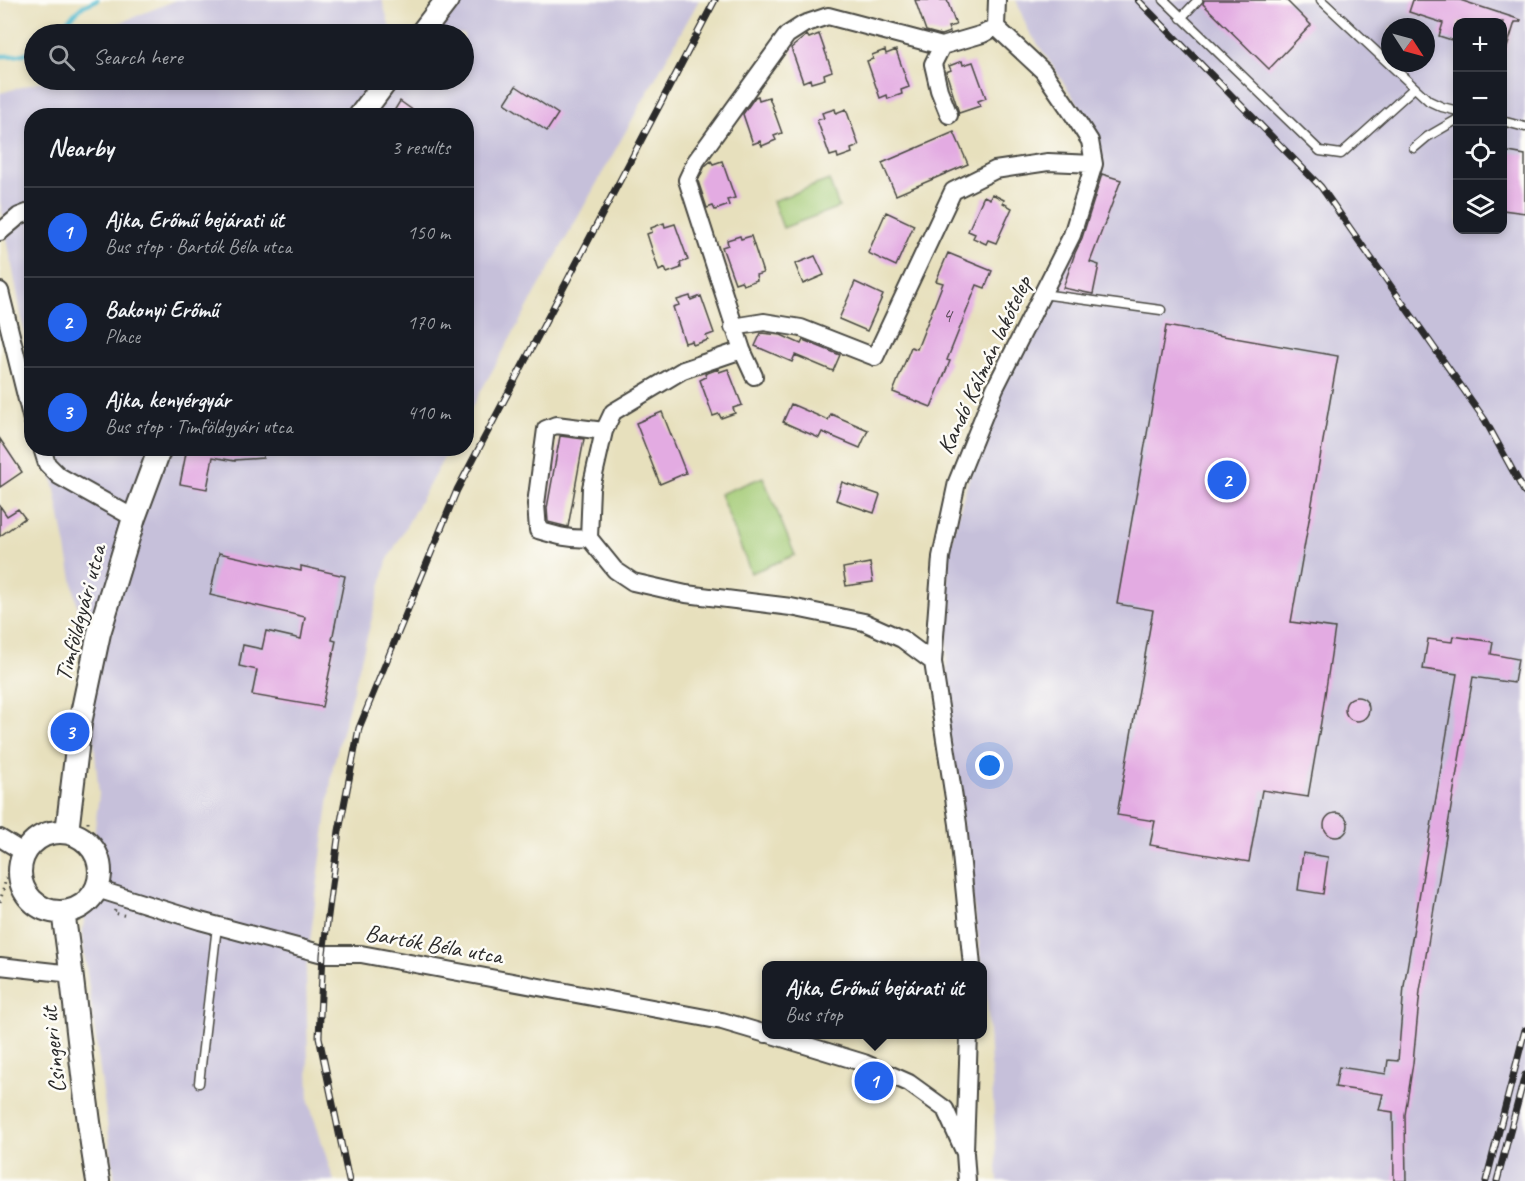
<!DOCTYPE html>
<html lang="en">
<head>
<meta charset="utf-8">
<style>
	:root { --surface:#171b24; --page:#242831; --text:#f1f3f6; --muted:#9ea1a6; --line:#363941; --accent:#2563eb }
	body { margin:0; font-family:Caveat,sans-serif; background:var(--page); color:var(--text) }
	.controls { position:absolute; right:18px; top:18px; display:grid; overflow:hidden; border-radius:12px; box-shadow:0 3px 9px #0003 }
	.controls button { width:54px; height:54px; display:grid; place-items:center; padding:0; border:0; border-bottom:2px solid var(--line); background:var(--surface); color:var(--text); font:30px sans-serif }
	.compass { position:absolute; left:1381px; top:18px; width:54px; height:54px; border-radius:50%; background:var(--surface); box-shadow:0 3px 9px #0003; rotate:126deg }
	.you { position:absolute; left:990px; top:766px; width:21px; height:21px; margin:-15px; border:4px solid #fff; border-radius:50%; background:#1a73e8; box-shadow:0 0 0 9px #1a73e833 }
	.badge { display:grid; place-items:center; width:39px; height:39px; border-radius:50%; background:var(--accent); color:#fff; font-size:20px; font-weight:700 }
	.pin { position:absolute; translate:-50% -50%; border:3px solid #fff; box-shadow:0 2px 6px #0006 }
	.popup { position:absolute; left:762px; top:961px; width:225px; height:78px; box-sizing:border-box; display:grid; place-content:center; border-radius:12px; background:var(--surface); filter:drop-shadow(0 2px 4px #0005); font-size:20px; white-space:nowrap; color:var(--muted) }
	.popup b { font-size:22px; color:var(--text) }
	.popup::after { content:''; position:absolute; left:50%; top:100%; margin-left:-12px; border:12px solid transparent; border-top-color:var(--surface) }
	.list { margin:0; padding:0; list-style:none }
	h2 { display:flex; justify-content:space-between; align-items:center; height:78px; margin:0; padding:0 24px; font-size:26px }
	h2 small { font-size:20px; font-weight:400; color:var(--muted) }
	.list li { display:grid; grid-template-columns:39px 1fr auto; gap:18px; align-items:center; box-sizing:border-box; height:90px; padding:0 24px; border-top:2px solid var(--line) }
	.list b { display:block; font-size:22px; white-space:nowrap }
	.list p { margin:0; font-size:20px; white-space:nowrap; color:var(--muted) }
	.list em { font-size:20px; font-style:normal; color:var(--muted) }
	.icon { flex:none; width:33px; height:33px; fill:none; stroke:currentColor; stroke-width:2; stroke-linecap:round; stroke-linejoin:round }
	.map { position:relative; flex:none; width:1525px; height:1181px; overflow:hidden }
	.search { position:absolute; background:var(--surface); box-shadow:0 3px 9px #0003; left:24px; top:24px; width:450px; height:66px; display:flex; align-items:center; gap:15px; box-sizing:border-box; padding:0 21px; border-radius:33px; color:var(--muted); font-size:22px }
	.panel { position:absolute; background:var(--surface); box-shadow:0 3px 9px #0003; left:24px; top:108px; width:450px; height:348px; border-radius:24px }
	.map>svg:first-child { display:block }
	.industrial { fill:#c6c0da; fill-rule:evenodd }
	.green { fill:#a3ca75; stroke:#677a50; stroke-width:1.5 }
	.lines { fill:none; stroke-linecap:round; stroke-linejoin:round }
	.stream { stroke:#53bbd0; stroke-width:4.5 }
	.building { fill:#e3abe2 }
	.service-casing { stroke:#474641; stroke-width:11 }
	.minor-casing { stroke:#474641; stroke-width:20 }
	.secondary-casing { stroke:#474641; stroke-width:26 }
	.path { stroke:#474641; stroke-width:3; stroke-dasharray:1.5 4.5; stroke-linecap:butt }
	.service { stroke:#fff; stroke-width:8 }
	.minor { stroke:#fff; stroke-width:16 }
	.secondary { stroke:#fff; stroke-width:22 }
	.rail-casing { stroke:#2b2b2b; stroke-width:7 }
	.rail { stroke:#fdfcf7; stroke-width:4.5; stroke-dasharray:14; stroke-linecap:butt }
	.labels { text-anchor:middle; stroke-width:5; stroke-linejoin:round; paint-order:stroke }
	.number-label { font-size:21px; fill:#594b59 }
	.street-label { font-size:24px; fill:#2b2b2b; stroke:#fdfcf7 }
</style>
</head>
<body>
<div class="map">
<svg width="1525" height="1181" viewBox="0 0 1525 1181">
	<rect width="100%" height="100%" fill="#fdfcf7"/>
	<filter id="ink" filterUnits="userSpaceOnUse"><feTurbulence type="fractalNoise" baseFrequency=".0167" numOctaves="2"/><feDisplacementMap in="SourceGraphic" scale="12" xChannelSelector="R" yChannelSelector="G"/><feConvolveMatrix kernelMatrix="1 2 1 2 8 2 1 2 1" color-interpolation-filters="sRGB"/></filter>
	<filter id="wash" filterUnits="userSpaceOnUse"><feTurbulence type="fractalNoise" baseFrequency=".008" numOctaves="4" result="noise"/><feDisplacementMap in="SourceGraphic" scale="24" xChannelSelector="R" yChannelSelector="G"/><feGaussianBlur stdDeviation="1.35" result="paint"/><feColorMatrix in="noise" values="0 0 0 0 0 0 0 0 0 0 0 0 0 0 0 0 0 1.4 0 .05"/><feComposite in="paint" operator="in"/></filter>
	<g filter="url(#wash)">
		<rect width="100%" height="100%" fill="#e7e0bd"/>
		<path class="industrial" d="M176 0H382L392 34H100L107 28Z
			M463 0H699L467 416 466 116H32L31 367 0 201V93L46 80H464V34H436Z
			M1016 0H1525V1181H998L987 1000 946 716 948 551 985 421 1100 171 1093 127 1027 28ZM1458 22H1502V230H1458ZM1390 27H1426V63H1390Z
			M47 449H449L387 561 333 766 306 972 309 1102 334 1181H115L82 937 99 794 84 641Z"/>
		<path class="green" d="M829 180 839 207 783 228 773 201Z
			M763 477 795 555 751 573 720 494Z"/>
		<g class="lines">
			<path class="stream" d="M53 34 83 6 97 0
				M0 56C12 56 25 56 34 49"/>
		</g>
		<g id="blocks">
			<path class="building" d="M915 0H947L956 25 948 27 950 32 941 35 926 31Z
				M1204 0H1286L1311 25 1269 69 1203 4Z
				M1413 0H1460L1521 20 1520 22H1515L1505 54H1503V22H1458V42L1439 36 1443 23 1409 12Z
				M819 34 832 71 824 74 825 79 811 83 810 79 803 82 791 48 807 35 809 38Z
				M885 50 886 54 896 50 909 87 901 90 902 94 888 99 887 95 880 98 867 61 873 59 872 55Z
				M962 61 963 65 973 62 986 98 978 101 980 106 959 113 946 72 951 70 949 66Z
				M516 86 558 114 547 131 505 103Z
				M758 96 759 100 769 97 782 133 774 136 776 140 762 146 760 141 753 144 743 114 755 97Z
				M400 101 421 116H391Z
				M835 109 836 113 846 109 859 146 851 149 852 153 838 158 837 154 830 156 817 120 824 118 822 113Z
				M954 132 968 164 896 195 882 163Z
				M1503 151 1525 155V213L1503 210Z
				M711 161 713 164 722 161 735 198 727 200 729 205 715 210 713 206 707 208 698 181 705 166Z
				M1102 174 1121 180 1090 262 1099 265 1093 294 1063 288 1075 253 1082 238Z
				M992 194 1004 200 1003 203 1012 208 996 243 988 240 986 244 973 238 975 234 968 231 984 196 990 199Z
				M886 212 914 225 896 266 868 253Z
				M664 223 665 227 675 224 688 260 680 263 681 268 667 273 665 268 659 271 647 234 652 232 651 228Z
				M740 236 741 239 751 236 763 273 756 275 757 280 743 285 741 281 735 283 722 247 728 245 727 240Z
				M948 253 992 271 985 288 977 285 947 360 950 361 931 407 893 392 911 347 917 349 943 283 936 281Z
				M815 256 824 275 803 284 795 264Z
				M855 282 883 295 867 331 839 319Z
				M690 296 691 300 701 296 714 333 706 336 708 340 693 345 692 341 685 343 673 307 679 305 677 300Z
				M1166 326 1338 356 1291 622 1335 628 1321 722 1308 797 1262 790 1249 862 1150 845 1155 821 1117 815 1153 610 1117 604Z
				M761 333 781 335 801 344 803 340 840 355 833 371 795 355 792 362 755 346Z
				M718 369 719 372 728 369 742 405 733 408 735 413 721 418 719 414 713 416 700 380 706 377 705 374Z
				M791 404 828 420 831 414 868 430 860 448 822 432 819 438 783 422Z
				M662 412 686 473 660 484 636 423Z
				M560 436 584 439 568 527 548 522 547 508Z
				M0 439 22 472 0 487Z
				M187 448H263V458L235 460V461L213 457 207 489 180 484Z
				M842 482 880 495 874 513 836 500Z
				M0 506 7 516 18 509 25 518 0 536Z
				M219 553 301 571V566L345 576 332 640 336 641 322 707 252 695 257 670 239 666 243 645 262 649 266 631 301 639 305 617 210 595Z
				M870 563 873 582 846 586 843 568Z
				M1453 636 1493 642 1491 654 1518 659 1514 683 1473 677 1420 991 1413 1063 1405 1115 1406 1181H1394L1393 1112 1379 1110 1383 1094 1335 1087 1339 1067 1386 1074 1388 1060 1398 1061 1404 986 1457 674 1423 669 1428 639 1452 642Z
				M1345 709a12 12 0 1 1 24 0a12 12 0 1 1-24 0Z
				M1324 825a12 12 0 1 1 24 0a12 12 0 1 1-24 0Z
				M1303 853 1328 857 1323 894 1298 890Z"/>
		</g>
	</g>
	<g filter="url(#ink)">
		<use href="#blocks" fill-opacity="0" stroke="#474641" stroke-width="1.5"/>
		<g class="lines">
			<defs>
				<path id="service" d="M1164 0 1320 151 1341 154 1414 88
					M1321 0 1429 101 1442 107 1458 111
					M1181 18 1198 0
					M1502 121 1525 127
					M1414 148 1427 137 1458 119
					M1042 294 1161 310
					M199 1083 217 926"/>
				<path id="minor" d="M942 46 933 64 939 90 949 115
					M0 232 19 216 32 211
					M0 291 32 420
					M733 327 764 322 801 328 875 357 953 191 995 170 1048 162 1094 164
					M742 350 754 376
					M42 448 47 464 59 476 134 518
					M589 538C571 540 555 535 538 530L536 504 546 429 556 425 604 431
					M933 662 902 639 864 622 791 607 686 594 633 582 615 570 589 538 591 488 604 431 613 412 683 370 742 350 687 180 696 161 787 35 804 24 828 16 942 46 983 34 996 27
					M0 838 18 849 22 857
					M97 889 200 921 323 954H361L722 1021 766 1034
					M0 966 72 974
					M972 966 958 824 933 662 941 557 957 482 995 388 1072 235 1094 164 1090 141 1074 116 1043 71 996 27 997 0
					M769 1034 864 1063 909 1083 945 1109 965 1153 967 1181
					M965 1150 969 1034"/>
				<path id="secondary" d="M421 34 447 0
					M360 116 387 80
					M20 872a40 40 0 1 1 80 0a40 40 0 1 1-80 0Z
					M67 832 80 723 99 633 134 518 160 448
					M63 912C77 1002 82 1092 98 1181"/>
			</defs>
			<use href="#service" class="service-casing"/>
			<use href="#minor" class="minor-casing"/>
			<use href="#secondary" class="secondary-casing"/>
			<path class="path" d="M88 822V830L107 853 112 877
				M25 837 30 829 44 827 50 817
				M0 902 9 867
				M115 910 114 913 127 916"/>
			<use href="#service" class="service"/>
			<use href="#minor" class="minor"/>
			<use href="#secondary" class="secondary"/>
			<defs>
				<path id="rail" d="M1138 0 1321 187 1485 420 1525 493
					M349 1181 319 1037 323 954 339 831 359 728 457 490 715 0
					M1486 1181 1525 1030
					M1497 1181 1525 1075"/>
			</defs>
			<use href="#rail" class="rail-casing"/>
			<use href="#rail" class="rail"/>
		</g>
	</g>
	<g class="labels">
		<g class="number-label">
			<text x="947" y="322">4</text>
		</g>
		<g class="street-label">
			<text transform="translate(984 365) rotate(-65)" y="8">Kandó Kálmán lakótelep</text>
			<text transform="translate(80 613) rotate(-75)" y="8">Timföldgyári utca</text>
			<text transform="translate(434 944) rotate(10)" y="8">Bartók Béla utca</text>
			<text transform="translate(53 1050) rotate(-96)" y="8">Csingeri út</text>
		</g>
	</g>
</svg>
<div class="controls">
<button>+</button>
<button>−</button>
<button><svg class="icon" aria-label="locate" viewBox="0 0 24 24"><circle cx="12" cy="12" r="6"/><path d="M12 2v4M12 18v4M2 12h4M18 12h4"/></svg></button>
<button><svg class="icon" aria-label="layers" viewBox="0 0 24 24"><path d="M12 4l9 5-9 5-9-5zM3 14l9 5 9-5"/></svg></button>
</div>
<svg class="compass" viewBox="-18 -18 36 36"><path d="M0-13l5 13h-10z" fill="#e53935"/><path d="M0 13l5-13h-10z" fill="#9ea1a6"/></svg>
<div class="you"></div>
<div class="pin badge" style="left:874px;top:1081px">1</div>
<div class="popup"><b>Ajka, Erőmű bejárati út</b>Bus stop</div>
<div class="pin badge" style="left:1227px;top:480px">2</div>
<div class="pin badge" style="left:70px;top:732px">3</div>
<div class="search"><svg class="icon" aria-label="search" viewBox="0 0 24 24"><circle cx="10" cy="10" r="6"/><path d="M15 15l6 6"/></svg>Search here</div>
<section class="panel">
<h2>Nearby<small>3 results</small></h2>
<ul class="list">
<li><span class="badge">1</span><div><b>Ajka, Erőmű bejárati út</b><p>Bus stop · Bartók Béla utca</p></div><em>150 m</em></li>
<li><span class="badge">2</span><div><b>Bakonyi Erőmű</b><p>Place</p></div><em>170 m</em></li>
<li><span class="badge">3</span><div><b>Ajka, kenyérgyár</b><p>Bus stop · Timföldgyári utca</p></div><em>410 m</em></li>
</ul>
</section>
</div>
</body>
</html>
